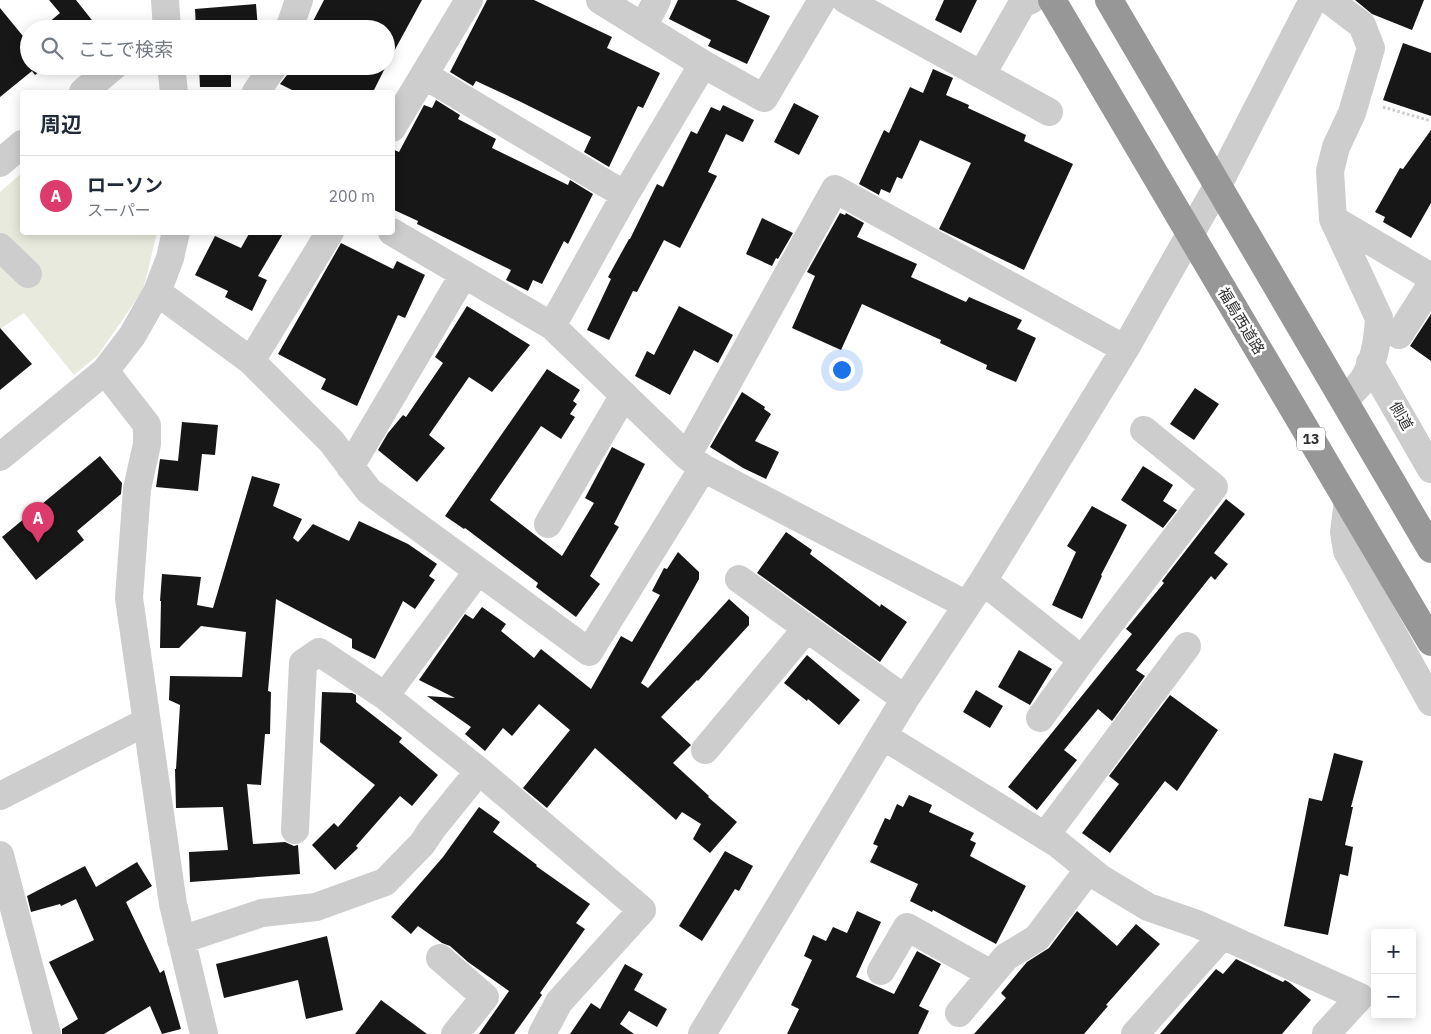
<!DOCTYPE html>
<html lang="ja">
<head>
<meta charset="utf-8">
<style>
	:root { --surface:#fff; --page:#f6f6f7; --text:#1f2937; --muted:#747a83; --line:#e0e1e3; --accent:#de3b6d }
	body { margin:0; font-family:"IBM Plex Sans","Noto Sans JP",sans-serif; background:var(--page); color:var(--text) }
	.controls { position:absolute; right:15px; bottom:15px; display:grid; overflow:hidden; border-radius:5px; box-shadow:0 2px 12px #0003 }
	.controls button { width:45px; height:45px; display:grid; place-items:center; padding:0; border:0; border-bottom:1px solid var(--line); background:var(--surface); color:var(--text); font:25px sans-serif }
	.you { position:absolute; left:841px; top:369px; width:18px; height:18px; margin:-12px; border:4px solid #fff; border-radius:50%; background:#1a73e8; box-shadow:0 0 0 8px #1a73e833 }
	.badge { display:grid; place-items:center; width:32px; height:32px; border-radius:50%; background:var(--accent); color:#fff; font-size:16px; font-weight:700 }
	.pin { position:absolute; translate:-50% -41px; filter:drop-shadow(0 1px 2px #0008) }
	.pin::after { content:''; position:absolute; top:26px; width:18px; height:15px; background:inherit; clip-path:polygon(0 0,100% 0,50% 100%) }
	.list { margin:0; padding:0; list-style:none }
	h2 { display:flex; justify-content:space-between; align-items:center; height:65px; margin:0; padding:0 20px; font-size:21px }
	h2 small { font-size:16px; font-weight:400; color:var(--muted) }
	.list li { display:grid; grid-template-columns:32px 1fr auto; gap:15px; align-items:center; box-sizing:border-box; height:80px; padding:0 20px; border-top:1px solid var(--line) }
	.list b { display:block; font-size:19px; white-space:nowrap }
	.list p { margin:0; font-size:16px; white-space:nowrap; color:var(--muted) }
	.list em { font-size:16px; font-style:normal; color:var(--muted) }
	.icon { flex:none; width:28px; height:28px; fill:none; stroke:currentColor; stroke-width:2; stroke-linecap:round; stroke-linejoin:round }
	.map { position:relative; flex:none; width:1431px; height:1034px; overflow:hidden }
	.search { position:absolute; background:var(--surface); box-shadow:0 2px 12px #0003; left:20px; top:20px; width:375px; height:55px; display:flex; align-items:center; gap:12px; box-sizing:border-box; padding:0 18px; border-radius:28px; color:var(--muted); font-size:19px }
	.panel { position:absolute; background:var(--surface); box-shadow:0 2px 12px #0003; left:20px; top:90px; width:375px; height:145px; border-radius:5px }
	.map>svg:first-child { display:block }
	.green { fill:#e7eadc }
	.building { fill:#171717 }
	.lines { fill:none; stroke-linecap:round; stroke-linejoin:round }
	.path { stroke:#cdcdcd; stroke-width:3; stroke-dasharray:2.5 2.5; stroke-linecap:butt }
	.minor { stroke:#cdcdcd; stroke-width:28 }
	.highway { stroke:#979797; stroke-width:28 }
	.labels { text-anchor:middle; stroke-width:5; stroke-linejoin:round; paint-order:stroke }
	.shield { fill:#fff; stroke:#6e6e6e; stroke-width:1 }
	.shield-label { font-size:14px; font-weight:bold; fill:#303030 }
	.street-label { font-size:15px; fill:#303030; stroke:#fff }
</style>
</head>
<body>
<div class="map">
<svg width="1431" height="1034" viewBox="0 0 1431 1034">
	<rect width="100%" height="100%" fill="#fff"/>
	<path class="green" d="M22 173V232L157 233 143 290 98 355 74 375 24 313 0 329V192Z"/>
	<path class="building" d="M49 0H76L99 29H41L60 13Z
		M324 0H422L386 66V29H309Z
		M487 0H534L612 37 607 48 660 73 643 108 638 106 609 167 584 152 591 137 521 102 476 81 473 86 450 72Z
		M678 0H736L770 16 747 64 708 46 711 40 669 19Z
		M944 0H977L961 33 935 20Z
		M1355 0H1424L1412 30 1372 14Z
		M256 4 258 29H196L195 9Z
		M0 8 27 41 29 39V66H46L35 75 32 71 0 97Z
		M1403 43 1431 53V116L1383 100Z
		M199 66H231V87H200Z
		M386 66 373 92H296L280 84 287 75 290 66Z
		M933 69 953 78 946 95 969 105 968 108 1026 135 1024 141 1073 164 1024 270 939 229 971 163 920 140 902 179 897 177 890 193 881 189 879 195 859 184 884 130 889 133 910 87 923 93Z
		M436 100 460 115 458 119 496 139 492 148 568 185 570 180 593 194 568 244 564 241 542 284 533 280 528 291 506 280 511 270 417 224 418 221 392 209V149L399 152 424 105 432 108Z
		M794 103 819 116 799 155 774 142Z
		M723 105 754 120 743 142 726 134 708 172 717 176 680 248 664 240 637 292 633 291 609 340 587 330 611 279 608 277 629 239H630L657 184 663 187 691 131 697 134 711 107 720 111Z
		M1431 130V203L1411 238 1383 222 1385 217 1375 212 1400 168 1403 169Z
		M840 213 845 215 846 213 864 223 857 237 917 264 911 277 966 302 969 297 1022 320 1017 329 1036 338 1016 382 986 369 987 365 940 343 941 340 862 304 841 350 792 328 815 276 807 272Z
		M762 218 793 233 778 259 776 258 772 266 746 254Z
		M250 232H284L258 276 267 280 252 311 225 297 228 291 195 275 215 236 241 248Z
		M341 243 393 269 397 261 425 275 405 318 398 315 357 406 321 389 326 379 278 354Z
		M467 306 530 345 492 392 469 377 429 435 445 448 417 482 378 450 388 433 403 415 406 417 443 363 435 357Z
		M679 306 733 335 718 363 694 350 670 395 635 376 647 351 654 355Z
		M1431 314V361L1410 346Z
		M0 328 32 364 0 390Z
		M547 369 580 390 573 401 577 404 570 414 575 417 561 439 541 426 490 500 562 556 594 503 585 498 612 447 645 464 614 524 619 527 590 576 600 584 576 617 536 587 538 583 465 528 464 529 445 516Z
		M1195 388 1219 404 1194 440 1170 424Z
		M742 392 765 407 764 409 771 414 755 441 779 452 766 479 743 468 710 447Z
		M182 422 218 425 215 455 202 454 198 491 156 487 160 459 178 461Z
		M100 456 122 483 121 494 77 531 84 540 36 580 2 537Z
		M1143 466 1173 485 1163 501 1177 510 1163 528 1121 500Z
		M252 476 280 484 273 506 302 519 293 538 298 542 313 524 349 541 359 521 408 544 437 564 429 576 435 580 415 609 403 601 375 659 352 648V639L276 599 268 691 271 692 270 734H265L261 785 247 784 253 844 285 842 294 846 298 845 300 874 190 882 189 852 228 850 223 807 176 808 175 769H176L180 705 169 700 170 676 242 677 246 632 201 626 179 648H160L161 601H160L162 574 201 577 197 605 213 608Z
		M1226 499 1245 514 1214 553 1228 564 1215 580 1211 576 1136 670 1145 676 1112 721 1098 709 1064 750 1077 760 1037 810 1008 787 1132 634 1126 629 1164 583 1162 581Z
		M1092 506 1127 525 1101 575 1102 576 1082 619 1052 605 1076 552 1067 546Z
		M786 532 812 550 810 554 880 607 881 604 907 622 880 662 757 573Z
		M678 552 699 572V579L641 683 648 688 729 599 749 617V625L698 681 697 680 661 717 691 745 673 763 709 796 708 797 737 822 710 853 693 839 701 824 682 812 676 820 595 748 547 808 523 788 570 730 539 704 512 736 503 728 485 751 465 734 471 727 427 696 455 698 419 680 465 614 473 619 482 607 506 624 501 631 534 658 541 649 591 689 621 636 632 642 660 595 652 591 664 568 667 569Z
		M1019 650 1052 669 1030 705 998 687Z
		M807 655 860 700 839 725 808 699 807 701 784 683Z
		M976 690 1003 706 990 728 963 712Z
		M322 692 352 693 356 695V702L402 738 399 742 438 775 412 806 400 796 356 846 358 848 335 870 312 845 334 823 338 827 375 785 320 742Z
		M1170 695 1218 730 1177 791 1165 781 1110 853 1082 833 1119 784 1109 776Z
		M1334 753 1363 761 1351 807H1353L1345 845 1353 847 1348 876 1340 874 1328 935 1284 926 1309 798 1322 801Z
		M909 795 932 805 929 812 974 833 970 840 976 843 970 856 1026 886 996 944 933 910 932 912 910 901 918 884 870 862 878 846 873 844 885 818 890 820 897 804 903 807Z
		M479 807 500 822 493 832 537 865 536 866 590 904 576 923 585 929 540 993 542 995 514 1034H479L509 991 468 962 450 946 442 943 418 926 411 934 391 917 443 857Z
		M725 851 753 866 739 891 735 889 702 941 679 926Z
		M137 862 152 886 126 902 160 973 164 970 181 1029 162 1034 150 1006 104 1034H62V1029L78 1019 49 962 94 940 76 899 61 906 60 904 31 912 27 896 85 866 96 887Z
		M857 911 881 922 856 977 894 994 917 951 941 964 919 1006 929 1011 918 1034H787L799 1009 791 1005 812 960 804 956 813 935 826 941 833 927 847 933Z
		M1077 911 1117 946 1136 924 1160 944 1106 1005 1108 1006 1084 1034H974L1006 998 1001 993 1027 962 1049 948Z
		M327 936 343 1010 306 1019 298 980 224 998 216 964Z
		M1236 959 1283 982 1285 980 1290 983 1311 1000 1282 1034H1160L1216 969 1223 974Z
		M625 964 643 974 634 990 667 1009 657 1027 629 1011 620 1024 634 1034H570L591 1003 600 1009Z
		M381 1000 427 1034H355Z"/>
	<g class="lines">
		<path class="path" d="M1383 107 1431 121"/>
		<path class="minor" d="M165 0 167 29
			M600 0 703 64 764 98 822 0
			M846 0 1049 112
			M1329 0 1362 25 1371 48 1352 113 1336 147 1330 171 1333 219 1379 318C1378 338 1374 363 1363 380 1358 387 1350 394 1344 400
			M643 27 657 0
			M289 29 299 0
			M171 66 174 92
			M982 74 1022 4 1031 0
			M424 75 625 195
			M83 92 114 66
			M256 92 274 66
			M392 128 469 0
			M0 163 22 144
			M1333 219 1431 277
			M392 232 552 326 687 456 703 468 967 605
			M0 247 28 274
			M157 292 251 361 331 441 369 491 589 652 703 468
			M552 326 625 195 703 64
			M1399 335 1431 285
			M251 361 330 232
			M1370 363 1431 469
			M105 371 147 425V444L137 489 129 598 173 904 204 1034
			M687 456 835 189 1125 349
			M0 457 105 371 132 336 157 292 170 258 176 232
			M350 467 464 274
			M1348 501 1344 532 1347 551 1431 702
			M548 524 624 395
			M739 579 905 699
			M983 581 1082 660
			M385 696 478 571
			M1040 718 1082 660 1214 487 1144 430
			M883 736 1058 844 1100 878 1148 907 1197 924 1360 997 1326 1034
			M705 750 807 628
			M0 796 146 722
			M295 830 303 663 319 652 385 696 479 771 642 910 559 1002 542 1034
			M1045 836 1187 646
			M0 855 47 1034
			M181 940 262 913 316 907 385 882 422 844 432 829 479 771
			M440 958 485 997 455 1034
			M881 971 907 927 991 974
			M959 1013 1006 957 1037 938 1089 869
			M702 1034 905 699 983 581 1125 349 1218 185 1313 0
			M1135 1034 1222 936"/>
		<path class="highway" d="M1052 0 1431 642
			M1109 0 1431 549"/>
	</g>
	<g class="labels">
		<rect class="shield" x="1297" y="427.5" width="28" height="23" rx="4"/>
		<g class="shield-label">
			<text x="1311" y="444">13</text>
		</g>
		<g class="street-label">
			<text transform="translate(1241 321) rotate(59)" y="5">福島西道路</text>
			<text transform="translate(1401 416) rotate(60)" y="5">側道</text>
		</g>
	</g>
</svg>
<div class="controls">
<button>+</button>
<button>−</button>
</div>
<div class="you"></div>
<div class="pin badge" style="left:38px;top:543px">A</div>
<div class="search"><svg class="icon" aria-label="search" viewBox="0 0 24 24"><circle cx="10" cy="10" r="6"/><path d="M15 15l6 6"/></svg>ここで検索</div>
<section class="panel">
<h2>周辺<small></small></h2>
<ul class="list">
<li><span class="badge">A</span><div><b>ローソン</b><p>スーパー</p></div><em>200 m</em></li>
</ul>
</section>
</div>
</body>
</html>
